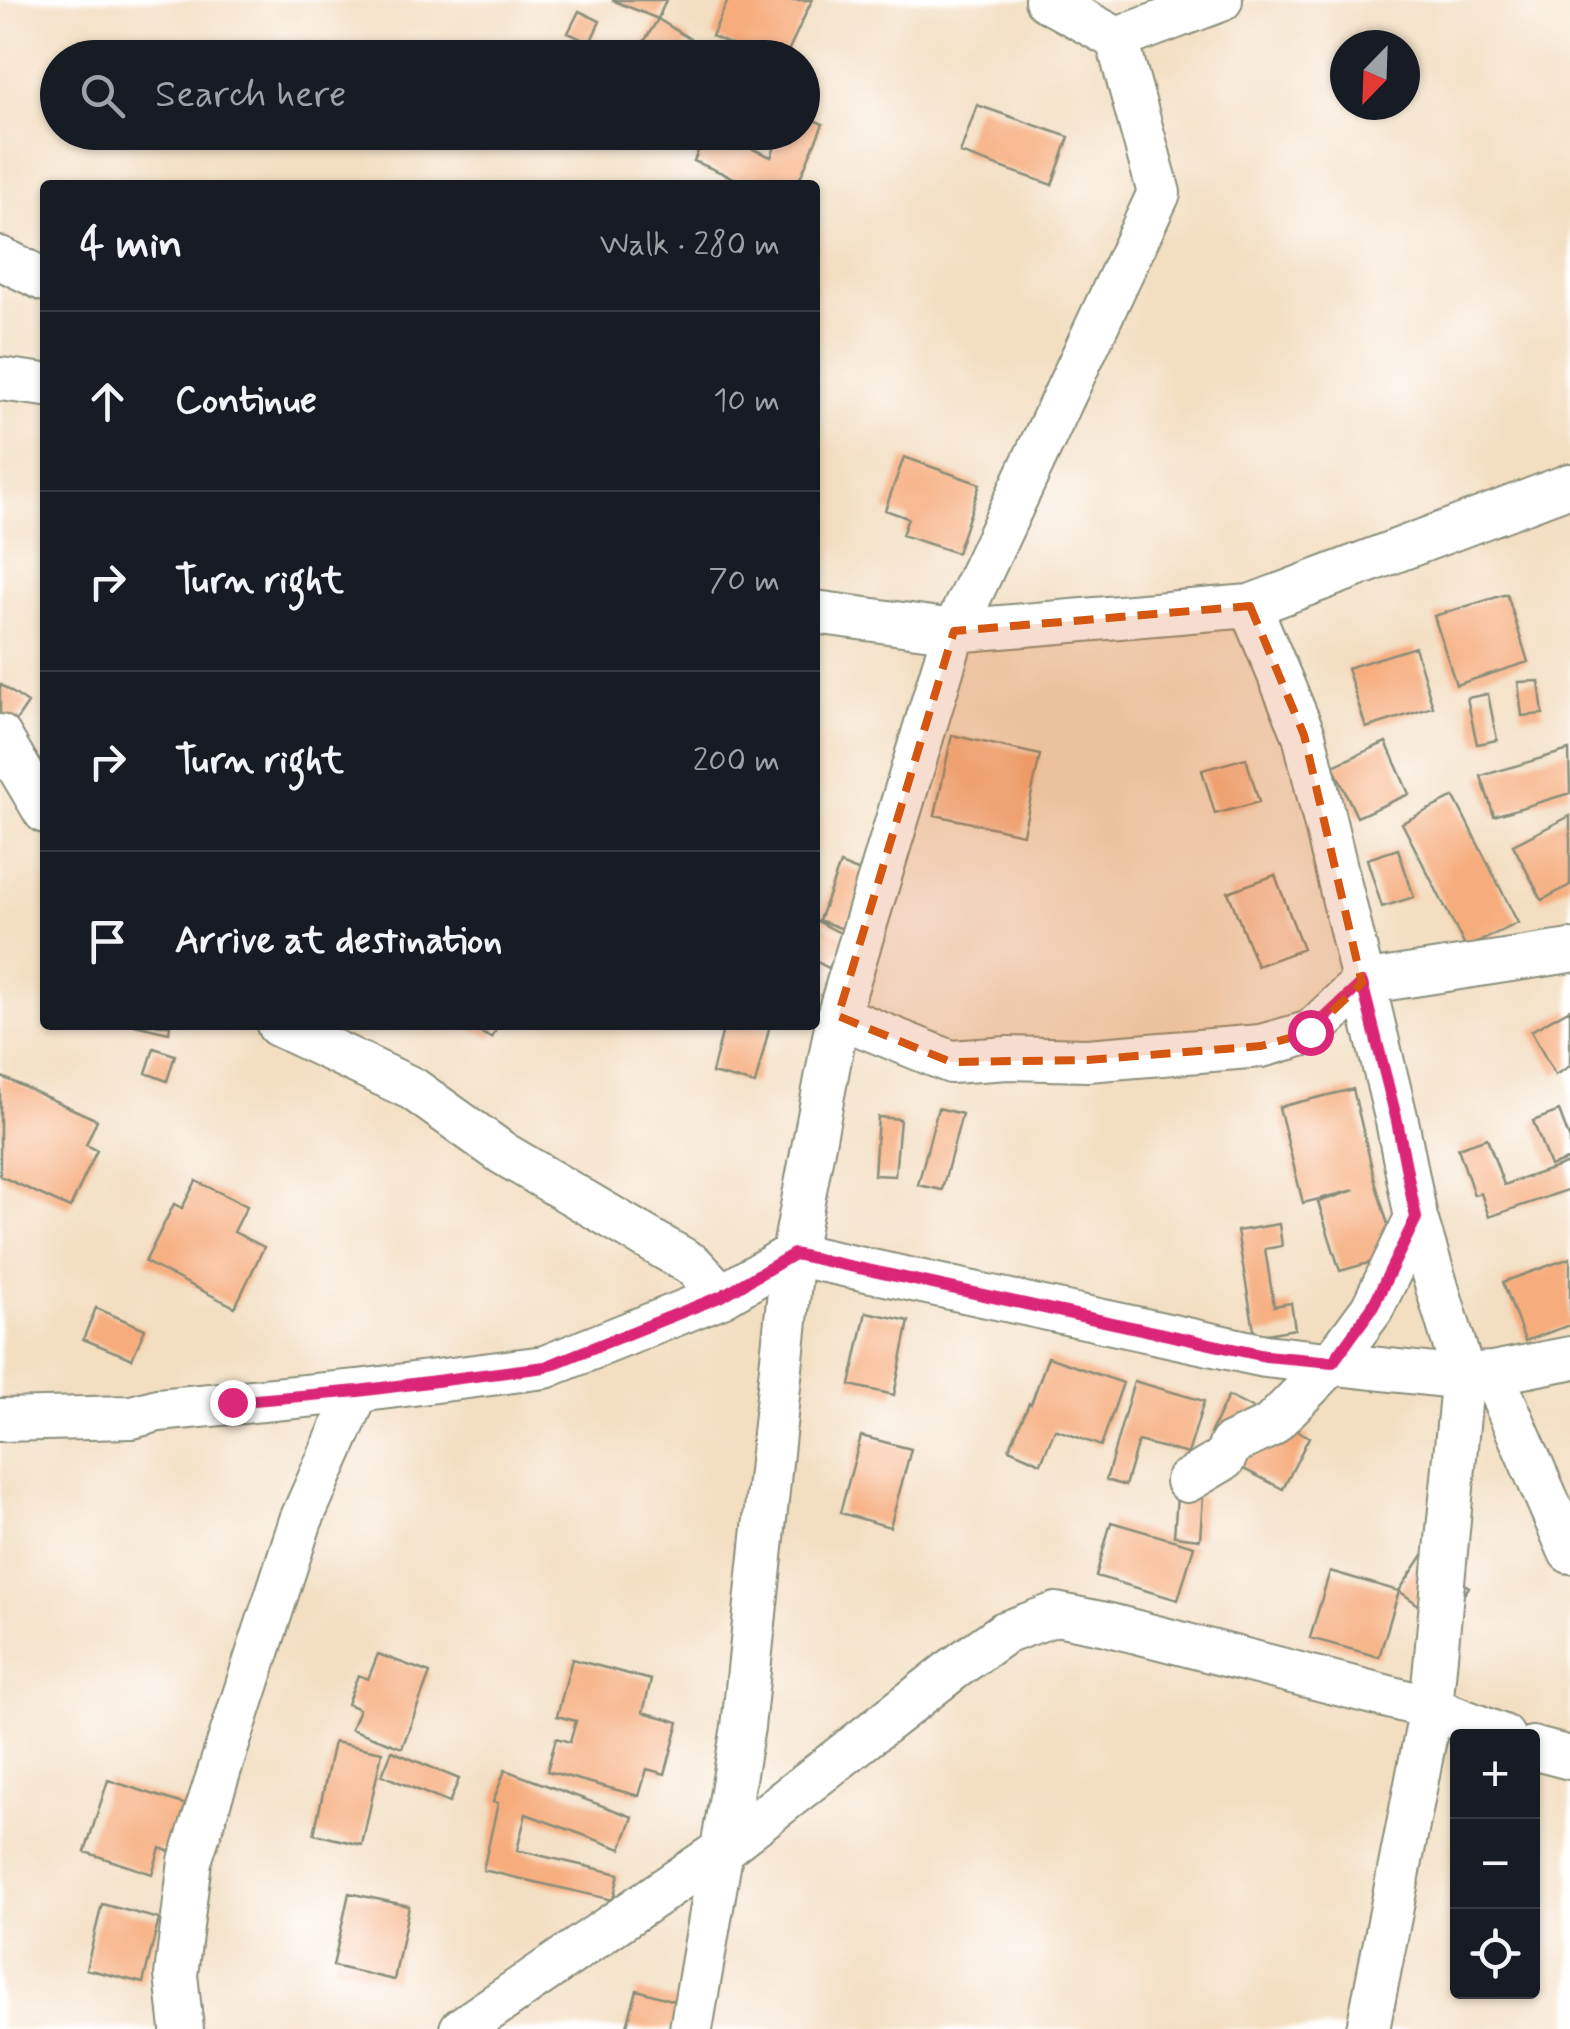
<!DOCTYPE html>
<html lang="en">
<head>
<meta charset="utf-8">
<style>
	:root { --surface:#171b24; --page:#242831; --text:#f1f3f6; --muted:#9ea1a6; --line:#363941 }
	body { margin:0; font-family:Mynerve,sans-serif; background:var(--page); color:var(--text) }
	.controls { position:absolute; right:30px; bottom:30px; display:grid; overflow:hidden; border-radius:10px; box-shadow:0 2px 8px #0004 }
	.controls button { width:90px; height:90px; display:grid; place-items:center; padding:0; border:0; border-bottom:2px solid var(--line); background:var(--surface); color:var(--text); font:50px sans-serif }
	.compass { position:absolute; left:1330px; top:30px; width:90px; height:90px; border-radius:50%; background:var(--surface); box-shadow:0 2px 8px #0004; rotate:203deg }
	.stop { position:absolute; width:30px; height:30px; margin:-22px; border:8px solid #db2777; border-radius:50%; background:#fff }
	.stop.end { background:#db2777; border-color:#fff; box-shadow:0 2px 10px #0008 }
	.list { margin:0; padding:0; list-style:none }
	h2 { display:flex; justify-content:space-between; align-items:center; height:130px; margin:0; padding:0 40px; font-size:42px }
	h2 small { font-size:32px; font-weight:400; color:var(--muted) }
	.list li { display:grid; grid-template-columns:65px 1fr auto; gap:30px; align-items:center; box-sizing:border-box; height:180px; padding:0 40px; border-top:2px solid var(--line) }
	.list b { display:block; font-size:38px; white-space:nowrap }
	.list em { font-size:32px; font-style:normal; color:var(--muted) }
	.icon { flex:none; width:55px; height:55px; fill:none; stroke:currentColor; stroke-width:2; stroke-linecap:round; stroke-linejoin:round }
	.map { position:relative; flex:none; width:1570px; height:2029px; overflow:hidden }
	.search { position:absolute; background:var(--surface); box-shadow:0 2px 8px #0004; left:40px; top:40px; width:780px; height:110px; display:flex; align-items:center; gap:25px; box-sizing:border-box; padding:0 35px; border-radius:55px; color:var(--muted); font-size:38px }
	.panel { position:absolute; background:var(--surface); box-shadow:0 2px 8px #0004; left:40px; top:180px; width:780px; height:850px; border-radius:10px }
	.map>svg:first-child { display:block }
	.building { fill:#f6ac7c }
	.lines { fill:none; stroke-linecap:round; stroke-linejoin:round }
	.minor-casing { stroke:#898e7a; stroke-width:46 }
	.minor { stroke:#fff; stroke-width:42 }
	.route { stroke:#db2777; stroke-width:12 }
	.marked { fill:#d45610; fill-opacity:0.2; stroke:#d45610; stroke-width:8; stroke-dasharray:20 12; stroke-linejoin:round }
</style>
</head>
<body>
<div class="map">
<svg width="1570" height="2029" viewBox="0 0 1570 2029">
	<rect width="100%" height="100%" fill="#fff"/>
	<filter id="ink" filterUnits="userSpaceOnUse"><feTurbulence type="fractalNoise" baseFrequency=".01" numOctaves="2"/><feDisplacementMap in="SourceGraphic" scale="20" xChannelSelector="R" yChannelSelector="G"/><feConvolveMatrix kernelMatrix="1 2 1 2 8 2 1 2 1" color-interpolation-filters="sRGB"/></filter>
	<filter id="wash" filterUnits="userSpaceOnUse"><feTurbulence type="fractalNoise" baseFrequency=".0048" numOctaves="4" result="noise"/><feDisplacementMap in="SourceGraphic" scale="40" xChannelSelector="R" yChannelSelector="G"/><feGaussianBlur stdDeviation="2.25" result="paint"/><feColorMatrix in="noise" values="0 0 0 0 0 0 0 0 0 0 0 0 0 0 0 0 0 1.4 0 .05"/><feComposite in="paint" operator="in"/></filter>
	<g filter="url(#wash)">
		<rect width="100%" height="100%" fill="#f3dec1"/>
		<g id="blocks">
			<path class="building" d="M612 0H666L658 19Z
				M728 0H812L785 58H759L712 36Z
				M579 11 600 21 590 43 568 33Z
				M658 19 690 39 679 58H645L637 53Z
				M590 43 616 58H583Z
				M977 105 1069 137 1052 185 960 153Z
				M802 115 823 124 797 185H750L694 161 706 132H752L746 146 771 157 781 132H802Z
				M904 457 980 484 957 553 902 535 908 518 885 510Z
				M1507 594 1528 662 1456 685 1434 616Z
				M1415 647 1433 707 1366 728 1347 668Z
				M1539 681 1543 714 1522 716 1518 682Z
				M0 684 28 703 13 725 0 716Z
				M1488 694 1497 740 1477 744 1467 698Z
				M952 735 1040 755 1023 834 935 815Z
				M1386 742 1409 794 1357 817 1333 766Z
				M1569 750 1570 793 1494 816 1481 776Z
				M1246 758 1259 802 1215 814 1202 770Z
				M1454 797 1518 923 1466 948 1402 823Z
				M1570 816V885L1542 900 1513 845Z
				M1398 849 1414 897 1382 907 1367 859Z
				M840 864 873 877 853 933 819 920Z
				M1275 875 1303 949 1257 966 1228 892Z
				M815 920 846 936 829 968 815 961Z
				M1570 1009V1066L1555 1075 1531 1031Z
				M134 1025H170L169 1033Z
				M463 1025H498L492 1038Z
				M724 1025H770L755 1084 712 1073Z
				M154 1048 175 1055 167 1081 146 1073Z
				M0 1076 97 1120 86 1145 97 1150 70 1208 0 1176Z
				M1353 1089 1376 1185 1397 1255 1340 1271 1318 1202 1355 1190 1303 1203 1279 1107Z
				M938 1108 962 1114 942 1190 918 1185Z
				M1559 1111 1570 1140V1159L1550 1166 1533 1121Z
				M878 1117 900 1119 895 1176 874 1175Z
				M1487 1138 1504 1185 1569 1163 1570 1189 1489 1217 1481 1193 1474 1195 1458 1148Z
				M196 1181 247 1206 234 1232 264 1247 235 1307 145 1262 174 1204 182 1208Z
				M1279 1224 1282 1246 1265 1249 1274 1306 1291 1303 1295 1329 1255 1336 1237 1231Z
				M1570 1258V1325L1525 1341 1503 1282Z
				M96 1308 145 1329 132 1359 83 1339Z
				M866 1312 909 1321 894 1395 850 1385Z
				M1048 1357 1123 1383 1101 1446 1055 1429 1041 1463 1009 1449 1029 1403 1031 1404Z
				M1134 1381 1204 1401 1188 1454 1138 1441 1125 1486 1106 1480Z
				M1228 1396 1309 1437 1283 1489 1224 1459 1231 1444 1210 1434Z
				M861 1436 911 1449 890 1527 840 1513Z
				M1177 1495 1203 1497 1200 1539 1174 1536Z
				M1111 1522 1194 1546 1178 1600 1096 1576Z
				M1423 1555 1469 1587 1444 1623 1399 1591Z
				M1330 1571 1399 1591 1379 1657 1310 1638Z
				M378 1654 430 1673 402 1748 351 1729 359 1709 347 1704 358 1675 368 1679Z
				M572 1659 651 1680 643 1712 679 1722 665 1774 647 1769 639 1796 547 1771 556 1738 570 1742 576 1721 557 1716Z
				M334 1742 382 1752 362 1845 314 1834Z
				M392 1751 459 1779 449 1803 382 1775Z
				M505 1770 633 1817 621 1849 526 1814 517 1850 619 1874 613 1900 483 1870 498 1803 493 1802Z
				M108 1780 202 1810 183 1857 160 1848 152 1874 85 1852Z
				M349 1893 409 1906 394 1980 333 1966Z
				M102 1904 159 1919 143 1983 86 1969Z
				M637 1990 686 2004 679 2029H626Z"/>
		</g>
	</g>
	<g filter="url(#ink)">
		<use href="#blocks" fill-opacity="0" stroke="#898e7a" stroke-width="2.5"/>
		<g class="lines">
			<defs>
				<path id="minor" d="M1117 39 1221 0
					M0 258 45 280
					M0 379 45 385
					M1250 606 1304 735 1397 1121 1416 1218 1463 1373 1431 1708 1368 2029
					M815 612 954 631 1250 606 1570 485
					M0 736 45 812
					M838 1016 951 1062 1008 1058 1087 1060 1261 1046 1311 1032 1362 983 1570 951
					M278 1025 413 1089 504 1154 693 1265 722 1296
					M1492 1373 1570 1552
					M0 1420 132 1417 158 1410 358 1391 545 1367 722 1296 793 1254 1265 1356 1444 1376 1492 1373 1570 1358
					M1187 1481 1224 1459 1231 1444 1270 1426 1333 1362 1372 1309 1416 1218
					M1532 1748 1570 1758
					M182 2029 176 1975 190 1861 301 1520 358 1391
					M461 2029 719 1852 952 1670 1004 1633 1056 1614 1106 1624 1431 1708 1503 1736
					M691 2029 743 1727 793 1254 838 1016 954 631 1159 193 1117 39 1046 0"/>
			</defs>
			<use href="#minor" class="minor-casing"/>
			<use href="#minor" class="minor"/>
		</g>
	</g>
	<g class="lines" filter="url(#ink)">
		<path class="route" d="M232 1402 358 1391 545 1367 722 1296 794 1254 1265 1356 1333 1362 1372 1308 1416 1218 1397 1121 1362 983 1310 1032"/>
	</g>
	<path class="marked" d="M1250 606 1304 735 1362 983 1311 1032 1261 1046 1087 1060 951 1062 838 1016 954 631Z"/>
</svg>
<div class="controls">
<button>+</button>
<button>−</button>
<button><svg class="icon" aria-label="locate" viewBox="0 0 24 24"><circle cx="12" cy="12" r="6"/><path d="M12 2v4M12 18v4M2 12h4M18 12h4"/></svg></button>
</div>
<svg class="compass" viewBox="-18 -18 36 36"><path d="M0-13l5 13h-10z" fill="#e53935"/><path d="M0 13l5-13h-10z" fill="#9ea1a6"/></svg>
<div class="stop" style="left:1310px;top:1032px"></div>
<div class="stop end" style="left:232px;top:1402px"></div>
<div class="search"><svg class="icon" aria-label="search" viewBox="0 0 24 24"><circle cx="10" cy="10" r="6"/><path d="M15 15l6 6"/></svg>Search here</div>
<section class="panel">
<h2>4 min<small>Walk · 280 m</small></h2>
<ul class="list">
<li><svg class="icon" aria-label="ahead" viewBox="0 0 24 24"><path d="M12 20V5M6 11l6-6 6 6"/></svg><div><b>Continue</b></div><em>10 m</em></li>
<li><svg class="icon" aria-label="right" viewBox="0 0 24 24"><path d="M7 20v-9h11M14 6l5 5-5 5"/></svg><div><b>Turn right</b></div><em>70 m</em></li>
<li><svg class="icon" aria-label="right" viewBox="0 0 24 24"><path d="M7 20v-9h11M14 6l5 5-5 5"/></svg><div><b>Turn right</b></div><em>200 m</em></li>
<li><svg class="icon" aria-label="arrive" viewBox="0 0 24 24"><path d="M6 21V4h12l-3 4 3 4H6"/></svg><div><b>Arrive at destination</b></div></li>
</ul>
</section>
</div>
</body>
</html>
